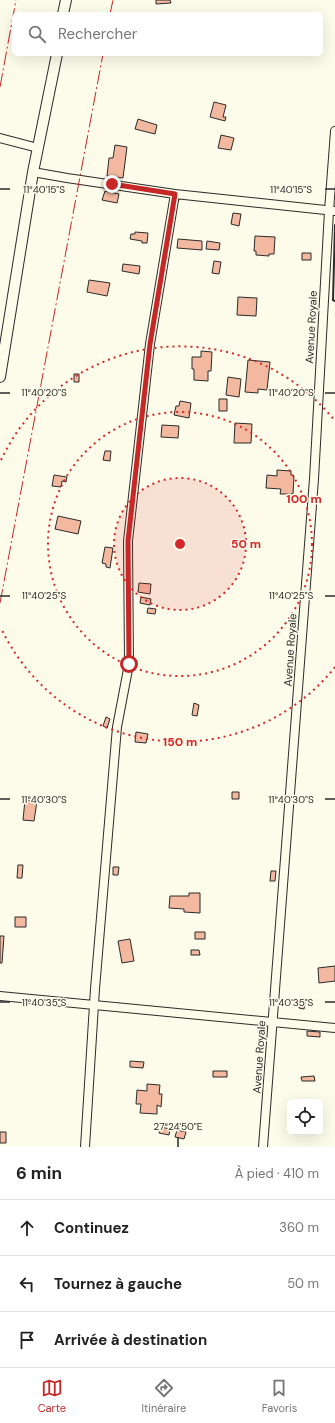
<!DOCTYPE html>
<html lang="fr">
<head>
<meta charset="utf-8">
<style>
	:root { --surface:#fff; --page:#f2f2f2; --text:#222; --muted:#767676; --line:#e0e0e0; --accent:#c62828 }
	body { margin:0; font-family:"DM Sans",sans-serif; background:var(--page); color:var(--text) }
	.controls { position:absolute; right:12px; bottom:12px; display:grid; overflow:hidden; border-radius:6px; box-shadow:0 4px 16px #0002 }
	.controls button { width:36px; height:36px; display:grid; place-items:center; padding:0; border:0; border-bottom:1px solid var(--line); background:var(--surface); color:var(--text); font:20px sans-serif }
	.stop { position:absolute; width:12px; height:12px; margin:-9px; border:3px solid #c62828; border-radius:50%; background:#fff }
	.stop.end { background:#c62828; border-color:#fff; box-shadow:0 1px 4px #0008 }
	.list { margin:0; padding:0; list-style:none }
	h2 { display:flex; justify-content:space-between; align-items:center; height:52px; margin:0; padding:0 16px; font-size:17px }
	h2 small { font-size:13px; font-weight:400; color:var(--muted) }
	.list li { display:grid; grid-template-columns:26px 1fr auto; gap:12px; align-items:center; box-sizing:border-box; height:56px; padding:0 16px; border-top:1px solid var(--line) }
	.list b { display:block; font-size:15px; white-space:nowrap }
	.list em { font-size:13px; font-style:normal; color:var(--muted) }
	.icon { flex:none; width:22px; height:22px; fill:none; stroke:currentColor; stroke-width:2; stroke-linecap:round; stroke-linejoin:round }
	.map { position:relative; flex:none; width:335px; height:1147px; overflow:hidden }
	.search { position:absolute; background:var(--surface); box-shadow:0 4px 16px #0002; left:12px; right:12px; top:12px; height:44px; display:flex; align-items:center; gap:10px; box-sizing:border-box; padding:0 14px; border-radius:6px; color:var(--muted); font-size:15px }
	.sheet { height:220px; background:var(--surface) }
	nav { display:flex; justify-content:space-around; align-items:center; box-sizing:border-box; height:56px; border-top:1px solid var(--line); background:var(--surface); font-size:11px; color:var(--muted) }
	nav a { display:grid; justify-items:center; gap:2px }
	nav .on { color:var(--accent) }
	.map>svg:first-child { display:block }
	.building { fill:#f2b8a0; stroke:#2b2b2b }
	.lines { fill:none; stroke-linecap:round; stroke-linejoin:round }
	.minor-casing { stroke:#2b2b2b; stroke-width:10 }
	.tertiary-casing { stroke:#2b2b2b; stroke-width:12 }
	.minor { stroke:#fdfbea; stroke-width:8 }
	.tertiary { stroke:#fdfbea; stroke-width:10 }
	.wall { stroke:#2b2b2b; stroke-width:2 }
	.power { stroke:#c62828; stroke-width:1; stroke-dasharray:14 3 2 3; stroke-linecap:butt }
	.route { stroke:#c62828; stroke-width:5 }
	.ticks { fill:none; stroke:#2b2b2b; stroke-width:1.5 }
	.ring { fill:none; stroke:#d62828; stroke-width:2; stroke-dasharray:2 4 }
	.labels { text-anchor:middle; stroke-width:3; stroke-linejoin:round; paint-order:stroke }
	.street-label { font-size:11px; fill:#2b2b2b; stroke:#fdfbea }
	.ticks-label { font-size:10px; text-anchor:middle; fill:#2b2b2b; stroke:#fdfbea; stroke-width:3; stroke-linejoin:round; paint-order:stroke }
	.centre { fill:#d62828; stroke:#fdfbea; stroke-width:2 }
	.ring-label { font-size:12px; text-anchor:middle; font-weight:bold; fill:#d62828; stroke:#fdfbea; stroke-width:3; stroke-linejoin:round; paint-order:stroke }
</style>
</head>
<body>
<div class="map">
<svg width="335" height="1147" viewBox="0 0 335 1147">
	<rect width="100%" height="100%" fill="#fdfbea"/>
	<path class="building" d="M156 0H170L171 3 156 4Z
		M214 102 226 105 223 117H226L225 121 210 117Z
		M138 119 157 125 155 134 135 129Z
		M221 135 234 138 231 150 218 148Z
		M115 145 127 147 123 178 107 176 109 158H113Z
		M105 191 119 194 117 203 102 200Z
		M233 213 241 214 239 226 231 224Z
		M135 232 148 233 147 243H142V241L130 239 131 234H135Z
		M255 236 275 237 274 254H269V256L256 255V251H254Z
		M178 239 202 241V250L177 248Z
		M207 241 220 243 219 250 206 249Z
		M302 253H311V260H302Z
		M214 261 221 262 219 274 212 273Z
		M123 264 140 266 139 274 122 271Z
		M89 280 110 283 107 296 87 292Z
		M238 297 257 298 256 316 237 315Z
		M201 351 212 352 211 371H208V381L194 380V369H192V357H201Z
		M248 360 270 362 267 390 258 389V393L245 392Z
		M74 374H79V382H74Z
		M228 377 241 379 239 397 226 395Z
		M219 399H227V411H219Z
		M180 401 191 403 189 418 174 415 176 406H179Z
		M235 423 252 424 251 443H234Z
		M162 425 179 426 178 438 161 437Z
		M105 451H111L110 461 103 460Z
		M277 470 291 471V475L294 476 293 494H280L281 489 266 488 267 475 277 476Z
		M54 475 67 477 66 482 62 481 61 487 52 486Z
		M58 516 81 521 78 534 55 529Z
		M105 547 113 548 110 568 106 567V564L102 563Z
		M139 583 151 584 150 594 138 592Z
		M141 597 151 599 150 605 140 603Z
		M148 608 156 609 155 614 147 613Z
		M194 703 199 705 197 716 192 715Z
		M106 717 110 719 107 728 103 726Z
		M136 732 148 734 146 743 135 742Z
		M232 792H239V799H232Z
		M25 800 37 801 34 821 23 820Z
		M18 865H23L22 878H17Z
		M113 867H119L118 875H113Z
		M271 871H276L275 881H270Z
		M189 893H200V913L184 912V909L169 908 170 896H189Z
		M15 917H26V927H15Z
		M195 932H205V939H195Z
		M0 936H4L2 963H0Z
		M130 939 134 961 122 963 118 941Z
		M191 950H199L200 955H191Z
		M335 966V981L319 983 318 968Z
		M301 999 306 1000 304 1009 299 1008Z
		M307 1031 320 1032V1037L307 1036Z
		M130 1061 144 1062 143 1068 130 1067Z
		M213 1071H227V1077H213Z
		M314 1076 315 1081H302L301 1077Z
		M147 1084 160 1085 159 1094H162L161 1107 157 1105V1114L140 1113 141 1104H136L137 1090 147 1091Z
		M161 1127 170 1129 169 1135 159 1133Z
		M177 1130 186 1132 184 1139 175 1137Z
		M0 1132H6V1143H0Z"/>
	<g class="lines">
		<defs>
			<path id="minor" d="M0 138 38 148
				M33 172 67 178 175 194 335 211
				M0 996 335 1028
				M85 1147 95 989 117 727 129 664 128 541 150 344 175 194
				M263 1147 314 479 329 211 335 131"/>
			<path id="tertiary" d="M63 14 66 0
				M0 377 33 172 57 54"/>
		</defs>
		<use href="#minor" class="minor-casing"/>
		<use href="#tertiary" class="tertiary-casing"/>
		<use href="#minor" class="minor"/>
		<use href="#tertiary" class="tertiary"/>
		<path class="wall" d="M335 225 333 300 335 301"/>
		<path class="power" d="M110 14 113 0
			M0 87 16 0
			M0 603 103 54"/>
	</g>
	<g class="lines">
		<path class="route" d="M112 184 175 194 150 344 128 541 129 664"/>
	</g>
	<path class="ticks" d="M0 189H10M325 189H335M0 393H10M325 393H335M0 596H10M325 596H335M0 799H10M325 799H335M0 1002H10M325 1002H335M178 1137V1147"/>
	<circle cx="180" cy="544" r="66" fill="#d62828" fill-opacity=".12"/>
	<g class="ring">
		<circle cx="180" cy="544" r="66"/>
		<circle cx="180" cy="544" r="132"/>
		<path d="M335 667A198 198 0 0 1 1 628M1 460A198 198 0 0 1 335 421"/>
	</g>
	<g class="labels">
		<g class="street-label">
			<text transform="translate(311 327) rotate(-87)" y="4">Avenue Royale</text>
			<text transform="translate(290 650) rotate(-86)" y="4">Avenue Royale</text>
			<text transform="translate(259 1057) rotate(-86)" y="4">Avenue Royale</text>
		</g>
	</g>
	<g class="ticks-label">
		<text x="44" y="193">11°40'15"S</text>
		<text x="291" y="193">11°40'15"S</text>
		<text x="44" y="396">11°40'20"S</text>
		<text x="291" y="396">11°40'20"S</text>
		<text x="44" y="599">11°40'25"S</text>
		<text x="291" y="599">11°40'25"S</text>
		<text x="44" y="803">11°40'30"S</text>
		<text x="291" y="803">11°40'30"S</text>
		<text x="44" y="1006">11°40'35"S</text>
		<text x="291" y="1006">11°40'35"S</text>
		<text x="178" y="1130">27°24'50"E</text>
	</g>
	<circle cx="180" cy="544" r="6" class="centre"/>
	<g class="ring-label">
		<text x="304" y="503">100 m</text>
		<text x="246" y="548">50 m</text>
		<text x="180" y="746">150 m</text>
	</g>
</svg>
<div class="controls">
<button><svg class="icon" aria-label="locate" viewBox="0 0 24 24"><circle cx="12" cy="12" r="6"/><path d="M12 2v4M12 18v4M2 12h4M18 12h4"/></svg></button>
</div>
<div class="stop" style="left:129px;top:664px"></div>
<div class="stop end" style="left:112px;top:184px"></div>
<div class="search"><svg class="icon" aria-label="search" viewBox="0 0 24 24"><circle cx="10" cy="10" r="6"/><path d="M15 15l6 6"/></svg>Rechercher</div>
</div>
<section class="sheet">
<h2>6 min<small>À pied · 410 m</small></h2>
<ul class="list">
<li><svg class="icon" aria-label="ahead" viewBox="0 0 24 24"><path d="M12 20V5M6 11l6-6 6 6"/></svg><div><b>Continuez</b></div><em>360 m</em></li>
<li><svg class="icon" aria-label="left" viewBox="0 0 24 24"><path d="M17 20v-9H6M10 6l-5 5 5 5"/></svg><div><b>Tournez à gauche</b></div><em>50 m</em></li>
<li><svg class="icon" aria-label="arrive" viewBox="0 0 24 24"><path d="M6 21V4h12l-3 4 3 4H6"/></svg><div><b>Arrivée à destination</b></div></li>
</ul>
</section>
<nav>
<a class="on"><svg class="icon" aria-label="map" viewBox="0 0 24 24"><path d="M3 6l6-2 6 2 6-2v14l-6 2-6-2-6 2zM9 4v14M15 6v14"/></svg>Carte</a>
<a><svg class="icon" aria-label="directions" viewBox="0 0 24 24"><path d="M12 3l9 9-9 9-9-9zM9 14v-3h6M13 9l2 2-2 2"/></svg>Itinéraire</a>
<a><svg class="icon" aria-label="saved" viewBox="0 0 24 24"><path d="M7 4h10v16l-5-4-5 4z"/></svg>Favoris</a>
</nav>
</body>
</html>
